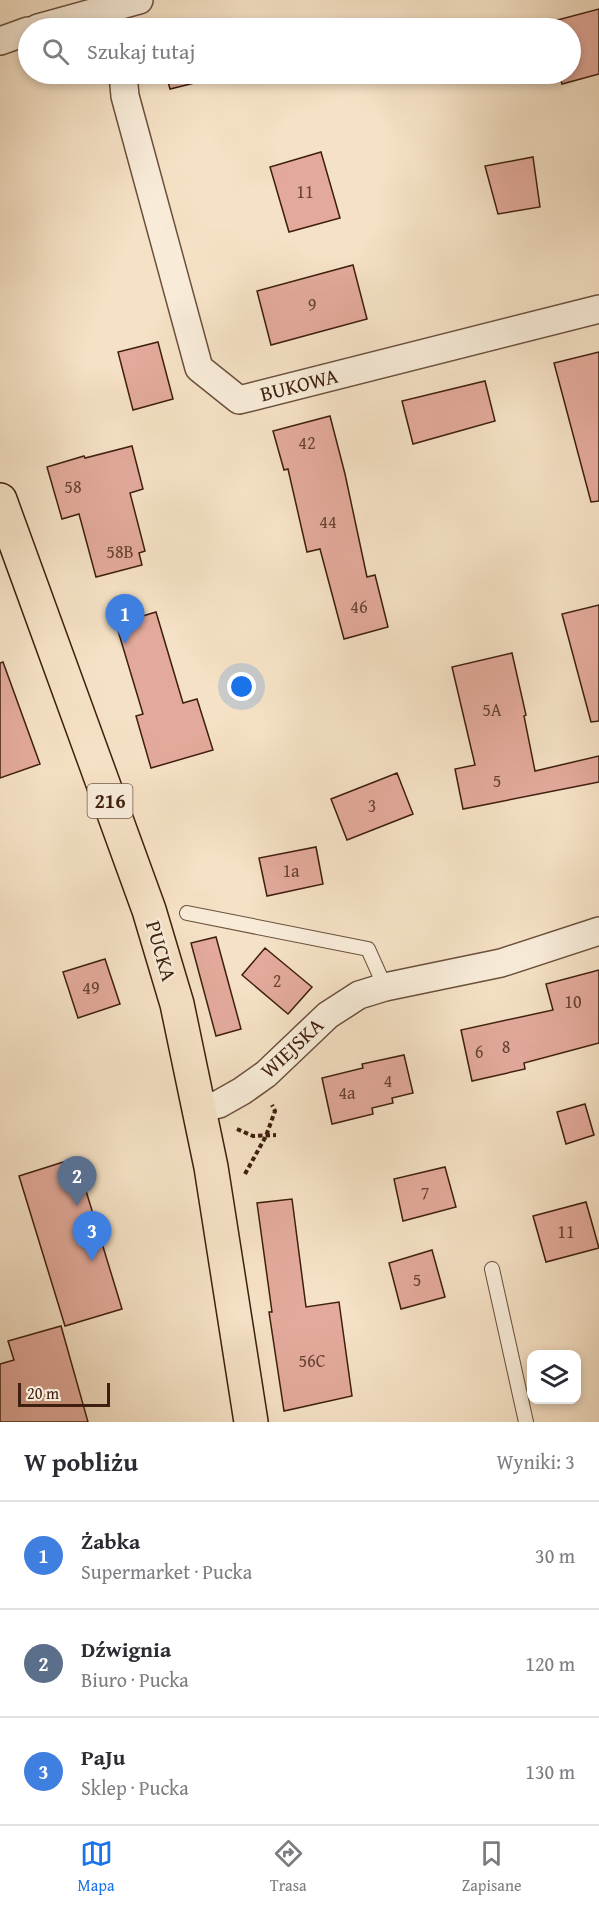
<!DOCTYPE html>
<html lang="pl">
<head>
<meta charset="utf-8">
<style>
	:root { --surface:#fff; --page:#f2f2f3; --text:#2b2b33; --muted:#7c7c81; --line:#e1e1e2; --accent:#1a73e8 }
	body { margin:0; font-family:"Gentium Book Plus",serif; background:var(--page); color:var(--text) }
	.controls { position:absolute; right:18px; bottom:18px; display:grid; overflow:hidden; border-radius:12px; box-shadow:0 3px 9px #0003 }
	.controls button { width:54px; height:54px; display:grid; place-items:center; padding:0; border:0; border-bottom:2px solid var(--line); background:var(--surface); color:var(--text); font:30px sans-serif }
	.scale { position:absolute; left:18px; bottom:15px; width:92px; box-sizing:border-box; padding-left:6px; border:3px solid #3e1f0f; border-top:0; font-size:16px; line-height:21px; white-space:nowrap; color:#3e1f0f; -webkit-text-stroke:4px #f8ecd9; paint-order:stroke }
	.you { position:absolute; left:242px; top:687px; width:21px; height:21px; margin:-15px; border:4px solid #fff; border-radius:50%; background:#1a73e8; box-shadow:0 0 0 9px #1a73e833 }
	.badge { display:grid; place-items:center; width:39px; height:39px; border-radius:50%; background:var(--accent); color:#fff; font-size:20px; font-weight:700 }
	.pin { position:absolute; translate:-50% -50px; filter:drop-shadow(0 2px 3px #0008) }
	.pin::after { content:''; position:absolute; top:32px; width:21px; height:18px; background:inherit; clip-path:polygon(0 0,100% 0,50% 100%) }
	.list { margin:0; padding:0; list-style:none }
	h2 { display:flex; justify-content:space-between; align-items:center; height:78px; margin:0; padding:0 24px; font-size:26px }
	h2 small { font-size:20px; font-weight:400; color:var(--muted) }
	.list li { display:grid; grid-template-columns:39px 1fr auto; gap:18px; align-items:center; box-sizing:border-box; height:108px; padding:0 24px; border-top:2px solid var(--line) }
	.list b { display:block; font-size:22px; white-space:nowrap }
	.list p { margin:0; font-size:20px; white-space:nowrap; color:var(--muted) }
	.list em { font-size:20px; font-style:normal; color:var(--muted) }
	.icon { flex:none; width:33px; height:33px; fill:none; stroke:currentColor; stroke-width:2; stroke-linecap:round; stroke-linejoin:round }
	.map { position:relative; flex:none; width:599px; height:1422px; overflow:hidden }
	.search { position:absolute; background:var(--surface); box-shadow:0 3px 9px #0003; left:18px; right:18px; top:18px; height:66px; display:flex; align-items:center; gap:15px; box-sizing:border-box; padding:0 21px; border-radius:33px; color:var(--muted); font-size:22px }
	.sheet { height:402px; background:var(--surface) }
	nav { display:flex; justify-content:space-around; align-items:center; box-sizing:border-box; height:84px; border-top:2px solid var(--line); background:var(--surface); font-size:16px; color:var(--muted) }
	nav a { display:grid; justify-items:center; gap:3px }
	nav .on { color:var(--accent) }
	.map>svg:first-child { display:block }
	.building { fill:#e3aa9b; stroke:#3e1f0f; stroke-width:1.5 }
	.lines { fill:none; stroke-linecap:round; stroke-linejoin:round }
	.service-casing { stroke:#6c503c; stroke-width:16 }
	.minor-casing { stroke:#6c503c; stroke-width:30 }
	.primary-casing { stroke:#3e1f0f; stroke-width:36 }
	.path { stroke:#3e1f0f; stroke-width:4; stroke-dasharray:4.5 3; stroke-linecap:butt }
	.service { stroke:#f8ecd9; stroke-width:14 }
	.minor { stroke:#f8ecd9; stroke-width:27 }
	.primary { stroke:#f5e1c5; stroke-width:33 }
	.labels { text-anchor:middle; stroke-width:5; stroke-linejoin:round; paint-order:stroke }
	.number-label { font-size:18px; fill:#674232 }
	.shield { fill:#f8ecd9; stroke:#765c4c; stroke-width:1.5 }
	.shield-label { font-size:20px; font-weight:bold; fill:#3e1f0f }
	.street-label { font-size:21px; fill:#3e1f0f; stroke:#f8ecd9 }
</style>
</head>
<body>
<div class="map">
<svg width="599" height="1422" viewBox="0 0 599 1422">
	<rect width="100%" height="100%" fill="#f5e1c5"/>
	<filter id="stains"><feTurbulence type="fractalNoise" baseFrequency=".00333" numOctaves="4"/><feColorMatrix values="0 0 0 0 .2 0 0 0 0 .09 0 0 0 0 .02 0 0 0 .5 -.17"/></filter>
	<radialGradient id="worn" r=".72"><stop offset=".6" stop-color="#630" stop-opacity="0"/><stop offset="1" stop-color="#630" stop-opacity=".3"/></radialGradient>
	<path class="building" d="M599 9V74L562 84 559 74H570V28H547L546 23Z
		M166 74H227V75L170 89Z
		M321 152 340 218 289 232 270 167Z
		M533 157 540 207 498 214 485 166Z
		M353 265 367 319 271 345 257 291Z
		M158 342 173 399 133 410 118 352Z
		M599 352V501L591 502 554 363Z
		M485 381 495 421 413 444 402 401Z
		M330 416 345 474 367 577 375 575 388 627 344 639 320 549 307 552 288 469 284 470 273 431Z
		M132 446 143 489 130 493 145 551 139 553 142 565 96 577 79 514 62 519 47 467 84 456 85 458Z
		M599 605V721L591 722 562 614Z
		M156 612 183 703 197 699 213 750 151 768 136 716 143 714 116 624Z
		M512 653 526 715 524 716 535 771 599 756V782L463 809 455 769 475 765 452 667Z
		M3 662 40 764 0 778V663Z
		M397 773 413 814 347 840 331 799Z
		M316 847 323 884 267 896 259 858Z
		M216 937 241 1029 216 1036 191 943Z
		M265 948 312 987 288 1014 242 975Z
		M105 959 120 1004 78 1018 63 972Z
		M599 970V1043L524 1063 525 1069 472 1081 461 1030 553 1010 546 984Z
		M404 1055 413 1093 392 1098 393 1103 372 1108 373 1114 332 1124 322 1078 363 1068 362 1064Z
		M585 1104 594 1135 566 1144 557 1112Z
		M76 1158 122 1309 65 1326 19 1176Z
		M445 1167 456 1207 403 1221 394 1179Z
		M292 1199 306 1307 339 1302 352 1396 284 1411 269 1312H272L257 1203Z
		M586 1202 599 1248 546 1262 533 1216Z
		M432 1250 445 1297 401 1309 389 1263Z
		M61 1326 88 1422H0V1364L14 1360 8 1341Z"/>
	<g class="lines">
		<defs>
			<path id="service" d="M187 913 368 949 385 987
				M492 1269 526 1422"/>
			<path id="minor" d="M38 28 139 0
				M0 41 28 31
				M123 74 125 96 199 368 239 400 599 309
				M199 1109 219 1104 242 1091 266 1074 328 1015 359 995 385 987 501 963 599 931"/>
			<path id="primary" d="M0 500 149 910 177 1004 211 1167 251 1422"/>
		</defs>
		<use href="#service" class="service-casing"/>
		<use href="#minor" class="minor-casing"/>
		<use href="#primary" class="primary-casing"/>
		<path class="path" d="M237 1129 253 1136 276 1135
			M245 1174 266 1136 275 1111 272 1105"/>
		<use href="#service" class="service"/>
		<use href="#minor" class="minor"/>
		<use href="#primary" class="primary"/>
	</g>
	<g class="labels">
		<g class="number-label">
			<text x="305" y="198">11</text>
			<text x="312" y="311">9</text>
			<text x="307" y="449">42</text>
			<text x="73" y="493">58</text>
			<text x="328" y="528">44</text>
			<text x="120" y="558">58B</text>
			<text x="359" y="613">46</text>
			<text x="492" y="716">5A</text>
			<text x="497" y="787">5</text>
			<text x="372" y="812">3</text>
			<text x="291" y="877">1a</text>
			<text x="277" y="987">2</text>
			<text x="91" y="994">49</text>
			<text x="573" y="1008">10</text>
			<text x="506" y="1053">8</text>
			<text x="479" y="1058">6</text>
			<text x="388" y="1087">4</text>
			<text x="347" y="1099">4a</text>
			<text x="425" y="1199">7</text>
			<text x="566" y="1238">11</text>
			<text x="417" y="1286">5</text>
			<text x="312" y="1367">56C</text>
		</g>
		<rect class="shield" x="87.5" y="784" width="45" height="34" rx="4.5"/>
		<g class="shield-label">
			<text x="110" y="808">216</text>
		</g>
		<g class="street-label">
			<text transform="translate(299 385) rotate(-14)" y="7">BUKOWA</text>
			<text transform="translate(161 951) rotate(74)" y="7">PUCKA</text>
			<text transform="translate(292 1048) rotate(-43)" y="7">WIEJSKA</text>
		</g>
	</g>
	<rect width="100%" height="100%" filter="url(#stains)"/>
	<rect width="100%" height="100%" fill="url(#worn)"/>
</svg>
<div class="controls">
<button><svg class="icon" aria-label="layers" viewBox="0 0 24 24"><path d="M12 4l9 5-9 5-9-5zM3 14l9 5 9-5"/></svg></button>
</div>
<div class="scale">20 m</div>
<div class="you"></div>
<div class="pin badge" style="left:125px;top:644px;background:#3f7fe0">1</div>
<div class="pin badge" style="left:77px;top:1206px;background:#5c6f8a">2</div>
<div class="pin badge" style="left:92px;top:1261px;background:#3f7fe0">3</div>
<div class="search"><svg class="icon" aria-label="search" viewBox="0 0 24 24"><circle cx="10" cy="10" r="6"/><path d="M15 15l6 6"/></svg>Szukaj tutaj</div>
</div>
<section class="sheet">
<h2>W pobliżu<small>Wyniki: 3</small></h2>
<ul class="list">
<li><span class="badge" style="background:#3f7fe0">1</span><div><b>Żabka</b><p>Supermarket · Pucka</p></div><em>30 m</em></li>
<li><span class="badge" style="background:#5c6f8a">2</span><div><b>Dźwignia</b><p>Biuro · Pucka</p></div><em>120 m</em></li>
<li><span class="badge" style="background:#3f7fe0">3</span><div><b>PaJu</b><p>Sklep · Pucka</p></div><em>130 m</em></li>
</ul>
</section>
<nav>
<a class="on"><svg class="icon" aria-label="map" viewBox="0 0 24 24"><path d="M3 6l6-2 6 2 6-2v14l-6 2-6-2-6 2zM9 4v14M15 6v14"/></svg>Mapa</a>
<a><svg class="icon" aria-label="directions" viewBox="0 0 24 24"><path d="M12 3l9 9-9 9-9-9zM9 14v-3h6M13 9l2 2-2 2"/></svg>Trasa</a>
<a><svg class="icon" aria-label="saved" viewBox="0 0 24 24"><path d="M7 4h10v16l-5-4-5 4z"/></svg>Zapisane</a>
</nav>
</body>
</html>
